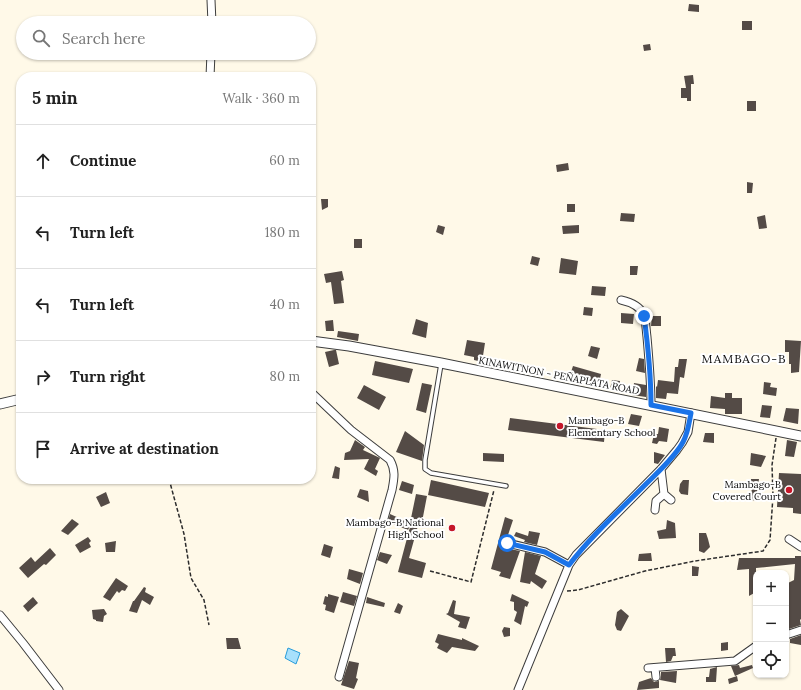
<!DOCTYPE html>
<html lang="en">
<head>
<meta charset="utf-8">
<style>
	:root { --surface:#fff; --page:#f2f2f2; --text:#222; --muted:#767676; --line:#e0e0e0 }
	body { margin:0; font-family:Lora,serif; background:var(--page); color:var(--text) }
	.controls { position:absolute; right:12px; bottom:12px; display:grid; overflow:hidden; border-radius:8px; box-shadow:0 1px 3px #0004 }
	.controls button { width:36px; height:36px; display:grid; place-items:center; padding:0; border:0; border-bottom:1px solid var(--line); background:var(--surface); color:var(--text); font:20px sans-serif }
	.stop { position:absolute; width:12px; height:12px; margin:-9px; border:3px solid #1a73e8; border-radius:50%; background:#fff }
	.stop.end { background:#1a73e8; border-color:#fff; box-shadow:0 1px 4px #0008 }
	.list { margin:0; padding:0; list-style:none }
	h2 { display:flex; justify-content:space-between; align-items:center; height:52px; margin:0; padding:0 16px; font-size:17px }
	h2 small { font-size:13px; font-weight:400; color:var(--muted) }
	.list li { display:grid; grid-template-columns:26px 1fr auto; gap:12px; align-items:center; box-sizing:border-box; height:72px; padding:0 16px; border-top:1px solid var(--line) }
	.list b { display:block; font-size:15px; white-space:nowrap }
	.list em { font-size:13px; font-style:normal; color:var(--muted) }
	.icon { flex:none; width:22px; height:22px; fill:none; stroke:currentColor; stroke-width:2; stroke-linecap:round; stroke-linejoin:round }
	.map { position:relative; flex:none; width:801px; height:690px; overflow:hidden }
	.search { position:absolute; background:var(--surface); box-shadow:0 1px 3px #0004; left:16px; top:16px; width:300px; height:44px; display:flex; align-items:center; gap:10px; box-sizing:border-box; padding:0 14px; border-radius:22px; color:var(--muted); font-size:15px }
	.panel { position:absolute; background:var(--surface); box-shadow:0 1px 3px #0004; left:16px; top:72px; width:300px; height:412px; border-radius:16px }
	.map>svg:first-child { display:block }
	.water { fill:#a7e0fc; stroke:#289cd9 }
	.building { fill:#544b46 }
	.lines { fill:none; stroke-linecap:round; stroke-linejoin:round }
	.service-casing { stroke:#3d3d3d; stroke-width:5.5 }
	.minor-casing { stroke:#3d3d3d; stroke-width:9 }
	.tertiary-casing { stroke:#3d3d3d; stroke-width:11 }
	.path { stroke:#2c2c2c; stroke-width:1.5; stroke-dasharray:4 2; stroke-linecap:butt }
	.service { stroke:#fff; stroke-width:3.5 }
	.minor { stroke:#fff; stroke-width:7 }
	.tertiary { stroke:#fff; stroke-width:9 }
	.route { stroke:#1a73e8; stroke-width:5 }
	.poi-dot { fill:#c51729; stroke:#fff; stroke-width:1.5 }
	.labels { text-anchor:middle; stroke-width:4; stroke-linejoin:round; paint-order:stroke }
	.street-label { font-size:10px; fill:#0a0a0a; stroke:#fff }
	.poi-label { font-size:10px; fill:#0a0a0a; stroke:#fff; text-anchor:end }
	.quarter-label { font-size:12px; letter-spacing:1px; fill:#0a0a0a; stroke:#fff }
</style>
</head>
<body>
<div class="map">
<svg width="801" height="690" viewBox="0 0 801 690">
	<rect width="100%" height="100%" fill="#fff9e8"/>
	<path class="water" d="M288 648 300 653 296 664 285 658Z"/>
	<path class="building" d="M689 4 699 5V12L688 11Z
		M262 16H274V23H262Z
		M742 21H752V30H742Z
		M650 44 651 50 644 51 643 45Z
		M188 53H204L192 59Z
		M693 75 694 84H691V101H687V98H681V88H686L684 76Z
		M747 101H756V111H747Z
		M568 163 569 170 557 172 556 165Z
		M747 182 753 183 752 193H747Z
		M321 199H328V207L322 210Z
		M567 204H575V212H567Z
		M621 213 635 214 634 222 620 221Z
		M765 215 767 228 759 229 757 217Z
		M438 225 445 227 443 235 436 232Z
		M579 225V233L563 234 562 226Z
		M354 239H362V248H354Z
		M532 256 540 258 538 266 530 264Z
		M561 258 578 261 576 275 559 273Z
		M630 266H638L637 275H630Z
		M342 271 344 280 341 281 344 303 334 304 331 282 326 283 324 274Z
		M592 286 606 287 605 296 591 295Z
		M584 307 593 308 592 316 583 315Z
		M621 313 634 314 633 324 621 323Z
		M652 316H661V326H651Z
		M416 319 428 323 426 338 412 334Z
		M333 320 334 331H326L325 321Z
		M338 331 359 334 358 341 337 337Z
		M467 340 485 343 482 362 474 360V357L464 355Z
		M785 340 801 341 799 372 791 373V364H789V352H785Z
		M591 346 600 348 597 359 588 356Z
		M334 350H336L339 364 329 367 325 352Z
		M639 358 644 359 645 373 636 371Z
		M679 359H687L684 378 680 377 678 394 667 393 666 399 656 398V386L657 387 658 380 674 382 675 367H678Z
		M375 361 413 369 409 383 372 375Z
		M573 366 601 374 599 384 580 380 579 384 568 381Z
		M612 380 620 381 619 391 610 389Z
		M764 382 771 383 770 387 777 388 776 396 763 394Z
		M422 383 432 385 426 413 416 410Z
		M634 383 646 385V397L632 395Z
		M364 385 386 397 379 410 357 398Z
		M725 393H732V398H742V414H725V409L710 408 711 396 725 398Z
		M762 405 772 406 770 418 760 417Z
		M786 408 799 409 798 424 783 421Z
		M631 414 642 416 639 426 628 424Z
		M510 418 605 430 604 442 508 430Z
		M659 427 669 429 667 442 659 441 657 444 652 443 654 434H658Z
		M405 431 424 445 422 461 396 452Z
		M705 433H714V443L703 442Z
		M355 440 365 447 363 450 380 458 375 469 378 471 376 476 364 469 369 459 344 460 345 453 350 451Z
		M787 440 797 442 794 457 785 456Z
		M654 452 665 455 658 464 654 463Z
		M483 453 504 454V462L483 461Z
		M751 453 766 456 761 467 750 465Z
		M335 466 340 468 339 479 332 478Z
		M779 473 801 474V514L793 513V508L777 507Z
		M751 479H759L757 492 760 493 759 501 750 500 752 488 750 485Z
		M431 480 489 493 485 507 428 495Z
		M683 480H689L688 495 681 494 679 491 680 484Z
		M402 481 414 485 412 494 399 490Z
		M360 489 368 491 369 502 357 497Z
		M106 492 110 503 101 507 96 497Z
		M416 494 427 496 422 522H419L409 558 426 563 422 578 398 572 410 527V526L408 530 388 522 390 514 410 523Z
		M505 517 513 520 507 538 503 540 502 545 506 548 520 551 510 579 499 576 501 572 491 569Z
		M72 519 79 524 68 535 61 531Z
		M667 520 675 523 676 538 659 539 657 531 666 529Z
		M529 531 540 533 537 545 524 542 525 540 514 536 516 532 528 536Z
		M699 533H706L708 539 710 547 704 553 699 551Z
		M88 537 91 541 89 543 91 547 80 553 75 545Z
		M116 541 115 552H106L105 543Z
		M324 544 333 547 330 558 321 555Z
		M50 548 56 555 46 565 44 564 28 578 19 568 31 557 35 562Z
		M380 552 392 555 387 564 377 560Z
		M525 552 541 556 535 574 547 581 542 589 531 581 530 584 520 582Z
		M651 553 652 561H638L639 554Z
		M795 556H801V619L800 620 801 625 789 629 786 619V616L789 615 786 605V600L788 599 786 584 794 580 795 564 756 568V592L749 596V569L737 570 739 558H795Z
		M692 566 699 567 698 576H692Z
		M349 569 363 573 360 584 347 579Z
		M116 578 128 586 125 591 122 590 119 593 117 591 110 601 103 597Z
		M144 587 146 588 145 592 154 597 150 605 142 600 137 613 129 611 133 601H134Z
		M343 592 357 596 354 606 340 602Z
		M328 594 339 597 334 613 325 610 326 605 323 604 325 596 328 597Z
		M512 594 529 602 527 607 525 606 521 625 514 621 517 612 514 610V602L510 601Z
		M33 597 38 603 28 612 23 606Z
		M367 597 385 603 384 607 366 603Z
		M453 600 456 601 454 614 470 617 466 629 458 627 460 622 446 614 448 613Z
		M398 603 403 606 400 614 394 612Z
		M104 609 107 614 104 616 103 622 96 621V620L93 619 92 610Z
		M621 609 629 616 621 631 617 630 615 625 617 612Z
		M504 627 510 628V636L504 637 502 631Z
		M438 634 462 640V638L479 646 475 651 452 647 447 653 437 648 439 644 435 642Z
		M801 635V645L790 643V639Z
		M226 638H238L241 649H227Z
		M728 642V650L721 651V643Z
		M665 648H675L676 656H673L671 661 666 662Z
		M349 661 359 663 356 678 358 679 354 689 341 685Z
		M739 665 740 668 752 665 753 668 735 676 731 666Z
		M717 667 716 682H706V677H709L710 669Z
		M677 671 676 683 660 680 661 676V672Z
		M737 676 738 681 729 684 728 679Z
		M651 678 654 682 659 681V688L637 690 639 682Z"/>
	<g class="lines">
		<defs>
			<path id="service" d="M441 364 425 460V469L431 473 506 486"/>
			<path id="minor" d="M211 0 212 23
				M210 77 211 53
				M621 300C630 302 640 306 644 315 646 321 646 330 647 337 649 360 651 382 651 405
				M311 392 351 430 390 460C396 471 394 479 392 490L339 677
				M661 469 664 494 671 500
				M655 510 656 501 664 494
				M789 539 801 547
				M507 543 545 552 569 565
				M0 615 23 643 59 690
				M786 635 801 630
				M648 668 735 661 756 646
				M655 668 656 677
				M518 690 569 565 576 555 661 469 677 450 682 443 688 432 691 413"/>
			<path id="tertiary" d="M311 341 349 346 441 363 801 436
				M0 404 21 399"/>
		</defs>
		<use href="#service" class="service-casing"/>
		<use href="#minor" class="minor-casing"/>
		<use href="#tertiary" class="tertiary-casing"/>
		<path class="path" d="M169 479 184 534 191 578 204 600 209 625
			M430 571 471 582 494 490
			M567 591 578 590 645 571 695 561 763 551 770 540 773 496 772 465 776 438"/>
		<use href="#service" class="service"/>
		<use href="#minor" class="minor"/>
		<use href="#tertiary" class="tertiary"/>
	</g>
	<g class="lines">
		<path class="route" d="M507 543 545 552 569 565C592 535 620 510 647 483 658 472 675 457 683 442 688 433 689 423 691 413L651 405C651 375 648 346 644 316"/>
	</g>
	<g class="poi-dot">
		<circle cx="560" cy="426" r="4"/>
		<circle cx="789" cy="490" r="4"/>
		<circle cx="452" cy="528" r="4"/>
	</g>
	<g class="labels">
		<g class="street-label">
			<text transform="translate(559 375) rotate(11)" y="4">KINAWITNON - PEÑAPLATA ROAD</text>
		</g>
		<g class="poi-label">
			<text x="568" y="424" text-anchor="start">Mambago-B<tspan x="568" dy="12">Elementary School</tspan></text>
			<text x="781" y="488">Mambago-B<tspan x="781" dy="12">Covered Court</tspan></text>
			<text x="444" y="526">Mambago-B National<tspan x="444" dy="12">High School</tspan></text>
		</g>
		<g class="quarter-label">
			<text x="744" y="363">MAMBAGO-B</text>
		</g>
	</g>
</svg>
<div class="controls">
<button>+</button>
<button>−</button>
<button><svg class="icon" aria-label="locate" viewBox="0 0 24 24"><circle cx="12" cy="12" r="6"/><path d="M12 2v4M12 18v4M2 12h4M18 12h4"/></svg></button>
</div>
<div class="stop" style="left:507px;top:543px"></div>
<div class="stop end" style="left:644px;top:316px"></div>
<div class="search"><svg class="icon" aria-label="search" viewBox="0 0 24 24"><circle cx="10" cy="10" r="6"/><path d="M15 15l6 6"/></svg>Search here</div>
<section class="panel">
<h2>5 min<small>Walk · 360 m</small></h2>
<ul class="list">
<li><svg class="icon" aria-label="ahead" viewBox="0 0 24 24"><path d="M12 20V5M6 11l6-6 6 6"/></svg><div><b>Continue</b></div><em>60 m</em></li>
<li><svg class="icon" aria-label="left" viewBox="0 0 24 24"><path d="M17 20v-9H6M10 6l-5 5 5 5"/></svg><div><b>Turn left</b></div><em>180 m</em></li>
<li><svg class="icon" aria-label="left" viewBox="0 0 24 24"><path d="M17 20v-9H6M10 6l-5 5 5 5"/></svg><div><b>Turn left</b></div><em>40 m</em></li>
<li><svg class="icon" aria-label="right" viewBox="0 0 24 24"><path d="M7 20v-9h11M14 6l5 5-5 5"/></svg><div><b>Turn right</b></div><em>80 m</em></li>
<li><svg class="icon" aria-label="arrive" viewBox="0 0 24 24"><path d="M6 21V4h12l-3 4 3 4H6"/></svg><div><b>Arrive at destination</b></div></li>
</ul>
</section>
</div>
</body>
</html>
